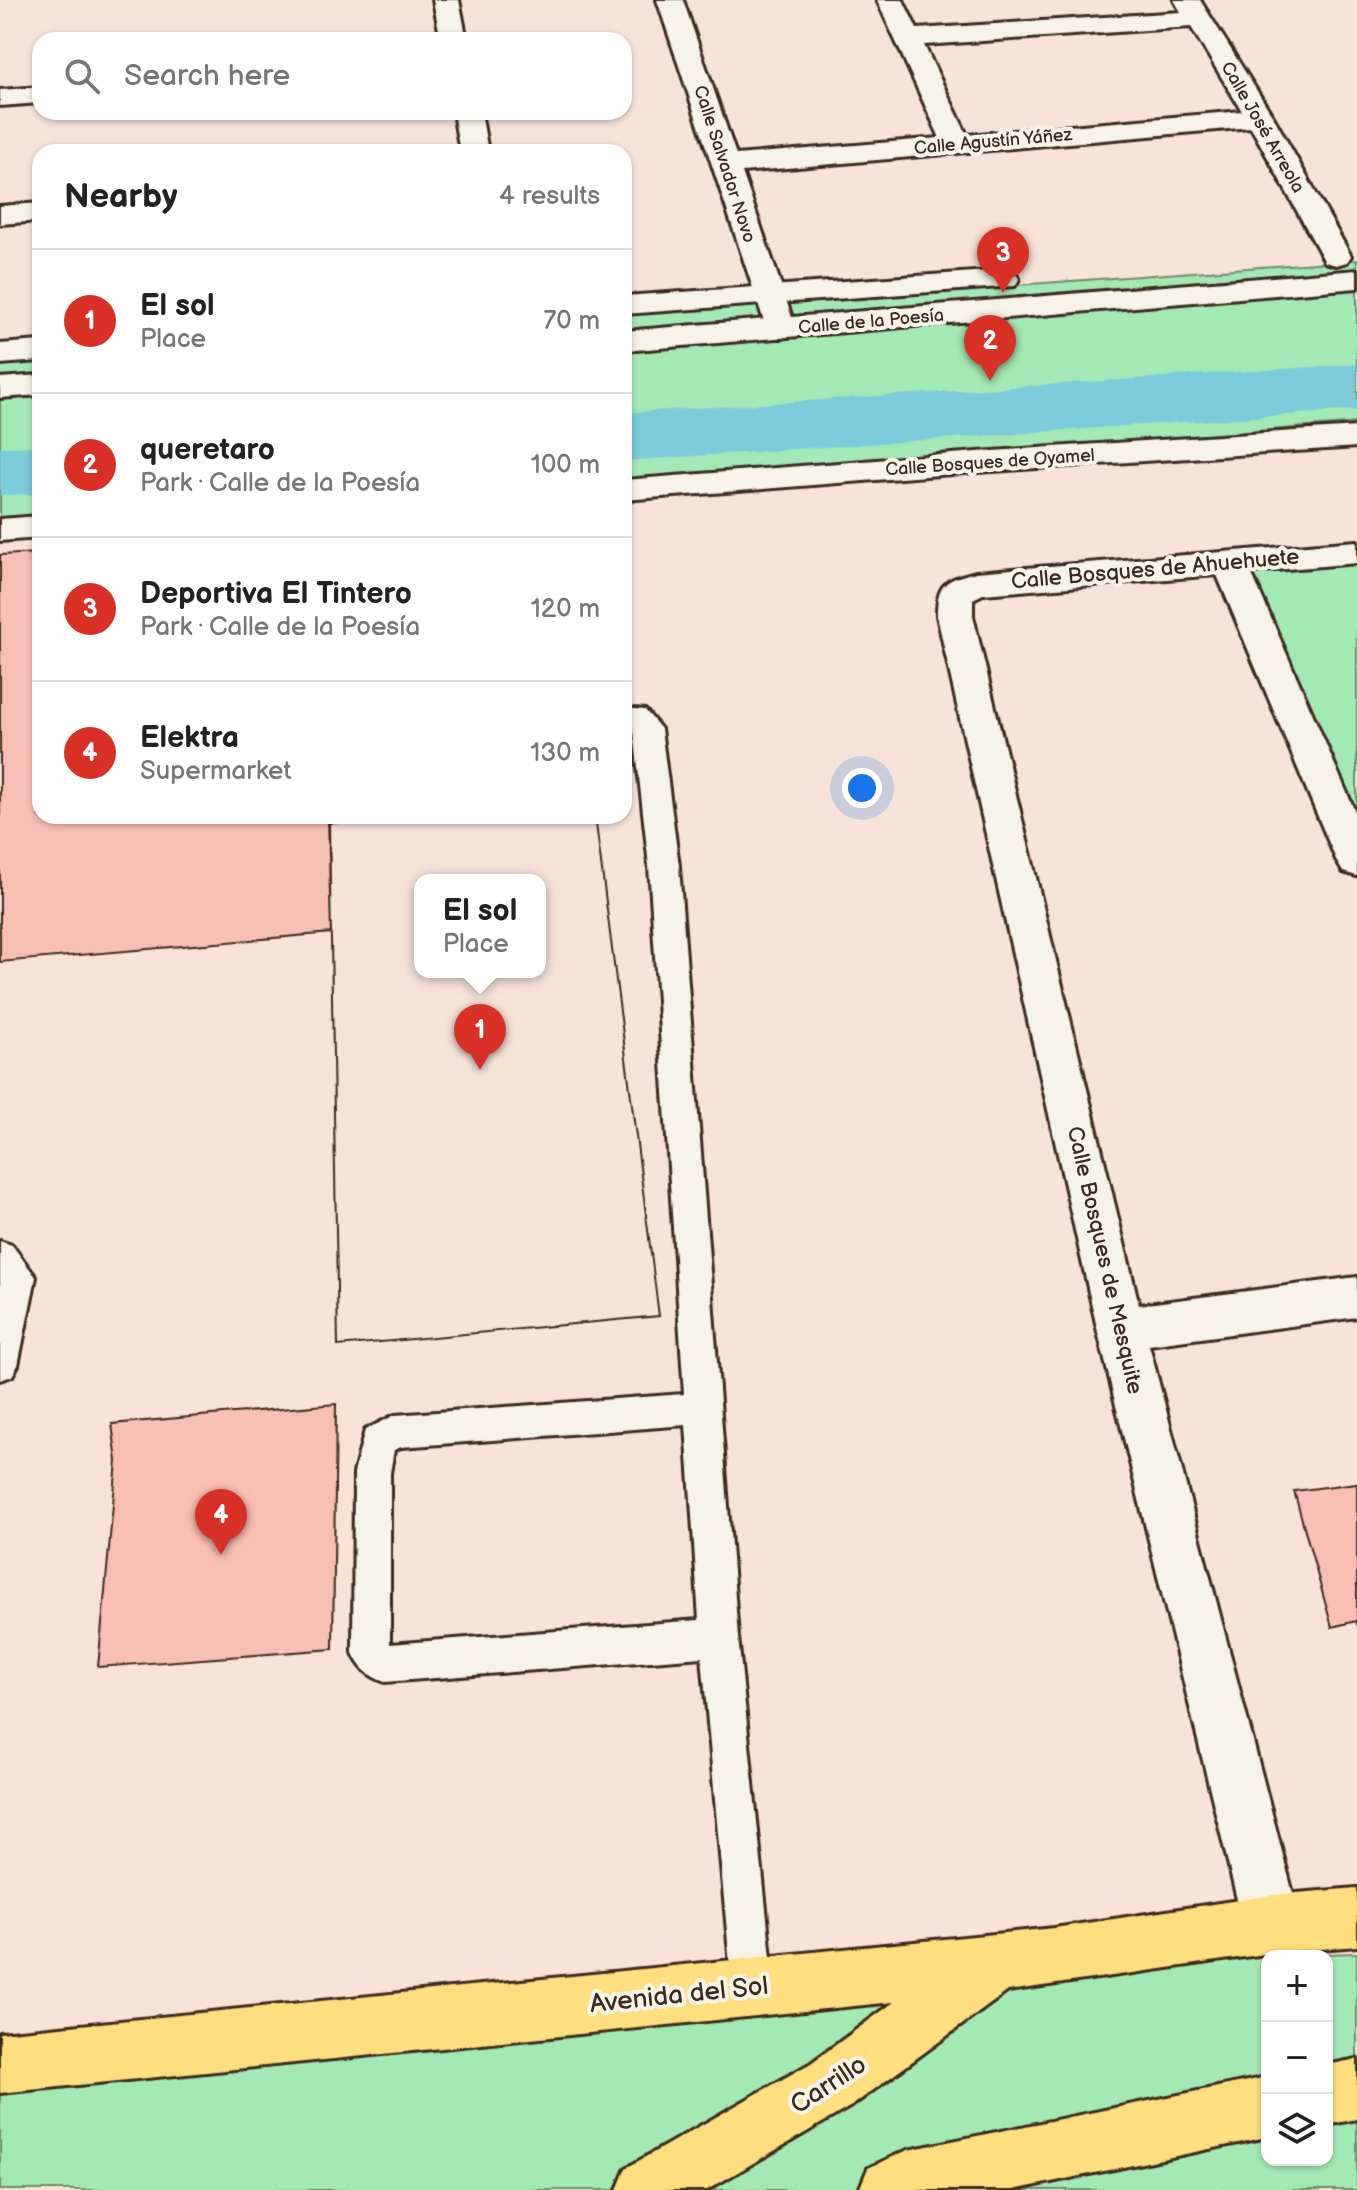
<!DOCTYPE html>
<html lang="en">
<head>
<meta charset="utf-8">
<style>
	:root { --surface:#fff; --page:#f2f2f2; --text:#222; --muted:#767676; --line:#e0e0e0; --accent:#d93025 }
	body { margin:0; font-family:"Balsamiq Sans",sans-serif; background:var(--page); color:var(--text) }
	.controls { position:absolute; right:24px; bottom:24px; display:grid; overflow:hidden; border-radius:16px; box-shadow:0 2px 6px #0004 }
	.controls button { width:72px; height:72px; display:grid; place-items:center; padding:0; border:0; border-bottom:2px solid var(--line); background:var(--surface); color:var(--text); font:40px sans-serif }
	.you { position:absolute; left:862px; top:788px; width:28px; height:28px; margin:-20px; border:6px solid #fff; border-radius:50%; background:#1a73e8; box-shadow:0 0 0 12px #1a73e833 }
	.badge { display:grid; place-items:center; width:52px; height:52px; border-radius:50%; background:var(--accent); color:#fff; font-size:26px; font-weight:700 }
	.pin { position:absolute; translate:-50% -66px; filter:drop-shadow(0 2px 4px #0008) }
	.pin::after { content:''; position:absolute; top:42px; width:28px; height:24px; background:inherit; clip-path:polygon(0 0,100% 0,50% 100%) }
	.popup { position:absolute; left:414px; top:874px; width:132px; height:104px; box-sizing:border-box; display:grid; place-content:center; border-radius:16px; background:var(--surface); filter:drop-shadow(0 2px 6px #0005); font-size:26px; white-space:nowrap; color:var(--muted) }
	.popup b { font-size:30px; color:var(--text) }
	.popup::after { content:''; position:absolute; left:50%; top:100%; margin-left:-16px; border:16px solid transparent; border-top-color:var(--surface) }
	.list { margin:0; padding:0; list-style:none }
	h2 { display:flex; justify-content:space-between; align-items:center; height:104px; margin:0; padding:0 32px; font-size:34px }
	h2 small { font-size:26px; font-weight:400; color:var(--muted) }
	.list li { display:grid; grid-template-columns:52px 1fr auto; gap:24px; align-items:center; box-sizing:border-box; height:144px; padding:0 32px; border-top:2px solid var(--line) }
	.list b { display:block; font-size:30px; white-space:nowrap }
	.list p { margin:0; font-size:26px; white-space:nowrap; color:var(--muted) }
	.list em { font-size:26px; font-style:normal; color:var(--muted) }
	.icon { flex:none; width:44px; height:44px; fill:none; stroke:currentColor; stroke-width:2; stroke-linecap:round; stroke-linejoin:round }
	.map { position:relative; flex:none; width:1357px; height:2190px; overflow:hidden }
	.search { position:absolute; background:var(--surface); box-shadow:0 2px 6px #0004; left:32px; top:32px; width:600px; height:88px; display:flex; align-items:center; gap:20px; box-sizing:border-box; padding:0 28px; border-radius:24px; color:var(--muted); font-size:30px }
	.panel { position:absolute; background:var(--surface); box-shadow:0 2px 6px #0004; left:32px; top:144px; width:600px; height:680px; border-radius:24px }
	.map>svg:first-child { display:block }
	.green { fill:#a3e9b5; stroke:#6f8a6a; stroke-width:2; fill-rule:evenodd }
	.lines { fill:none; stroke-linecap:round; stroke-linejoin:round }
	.river { fill:#7dcbda; fill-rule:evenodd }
	.building { fill:#f9beb5; stroke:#3b2a1e; stroke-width:2; fill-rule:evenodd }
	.lane-casing { stroke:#3b2a1e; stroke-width:6 }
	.street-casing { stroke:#3b2a1e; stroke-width:6 }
	.secondary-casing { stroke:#3b2a1e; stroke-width:6 }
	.primary-casing { stroke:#3b2a1e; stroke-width:6 }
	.lane { fill:#f7f3e8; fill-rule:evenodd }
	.street { fill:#f7f3e8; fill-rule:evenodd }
	.secondary { fill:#f7f3e8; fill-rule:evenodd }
	.primary { fill:#fddf80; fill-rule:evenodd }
	.labels { text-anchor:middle; stroke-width:8; stroke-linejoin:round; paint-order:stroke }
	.far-street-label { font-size:18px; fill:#3b2a1e; stroke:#f7f3e8 }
	.street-label { font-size:22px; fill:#3b2a1e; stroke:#f7f3e8 }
	.near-street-label { font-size:26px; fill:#3b2a1e; stroke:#f7f3e8 }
</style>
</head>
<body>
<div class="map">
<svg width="1357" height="2190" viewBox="0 0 1357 2190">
	<rect width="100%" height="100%" fill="#f8e3d9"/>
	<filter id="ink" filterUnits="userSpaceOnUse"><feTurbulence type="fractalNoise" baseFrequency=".0125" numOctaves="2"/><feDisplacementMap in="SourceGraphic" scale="16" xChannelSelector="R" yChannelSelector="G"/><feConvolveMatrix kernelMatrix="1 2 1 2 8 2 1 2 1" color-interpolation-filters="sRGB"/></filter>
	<g filter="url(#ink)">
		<path class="green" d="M1357 260V273L624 332V314Z
			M1357 280V423L624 482V340Z
			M40 359V379L0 382V362Z
			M40 384V522L0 523V387Z
			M1357 552V862L1229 561Z
			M1357 1953V2190H0V2079L1036 1962ZM1267 1956H1327V2160H1267Z"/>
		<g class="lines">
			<path class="river" d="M1357 364V410L624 461V413Z
				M40 446V494L0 495V447Z"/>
		</g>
		<path class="building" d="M40 553V816H328L331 933 0 962V555Z
			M423 816H595L659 1316 338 1346 329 823ZM420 880H540V972H420Z
			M423 816H595L659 1316 338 1346 329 823ZM420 880H540V972H420Z
			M336 1404 333 1649 98 1667 117 1461 112 1424Z
			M1357 1483V1625L1356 1621 1332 1627 1294 1491Z"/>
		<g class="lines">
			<defs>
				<path id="lane" d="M624 708 645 710 661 729 679 866 738 1637 774 1987 768 2002 753 2008 738 2002 732 1987 702 1657 385 1682C369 1676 360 1669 353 1653L354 1473 365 1430 395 1415 684 1394 649 866 634 732 624 726ZM686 1425 699 1620 390 1644V1473L394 1450 401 1447Z
					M0 1241 12 1245 36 1277 18 1365 12 1376 0 1380Z"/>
				<path id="street" d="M433 0H459L467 40H441Z
					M657 0H683L736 155 940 138 877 0H903L917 29 1181 12 1174 0H1200L1274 118 1351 256 1347 262 1336 265 1325 262 1251 127 742 172 796 329 791 336 780 338 769 336ZM1191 27 1242 111 967 135 924 45Z
					M40 87V103L0 106V90Z
					M453 112H481L488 152H460Z
					M40 203V221L0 224V206Z
					M1357 541V563L1251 572 1357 816V876L1343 872 1337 862 1217 575 983 594 973 599V616L1139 1305 1357 1277V1317L1149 1345 1301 1924 1292 1944 1272 1953 1252 1944 1243 1924 1097 1328 937 616C937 583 945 580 976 572Z"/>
				<path id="secondary" d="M1004 270 1015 272 1019 279 1015 286 624 314V296Z
					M1357 270V288L624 351V331Z
					M40 341V361L0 364V344Z
					M40 375V395L0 398V378Z
					M1357 427V447L977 472 624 500V480L977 452Z
					M40 516V538L0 541V519Z"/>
				<path id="primary" d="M1357 1888V1946L1272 1953 1008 1991 853 2105 707 2190H617L626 2168 811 2063 894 2002 0 2093V2033L1054 1928 1272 1895Z
					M1357 2059V2119L1327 2125V2065Z
					M1267 2077V2137L1013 2190H859L868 2168 908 2150Z"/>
			</defs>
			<use href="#lane" class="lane-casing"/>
			<use href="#street" class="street-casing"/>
			<use href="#secondary" class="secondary-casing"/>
			<use href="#primary" class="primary-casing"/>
			<use href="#lane" class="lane"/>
			<use href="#street" class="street"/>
			<use href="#secondary" class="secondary"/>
			<use href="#primary" class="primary"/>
		</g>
	</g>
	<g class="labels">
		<g class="far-street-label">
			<text transform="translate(1263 127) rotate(60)" y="6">Calle José Arreola</text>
			<text transform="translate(993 141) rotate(-5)" y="6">Calle Agustín Yáñez</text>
			<text transform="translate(725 164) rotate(72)" y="6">Calle Salvador Novo</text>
			<text transform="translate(871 321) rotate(-5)" y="6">Calle de la Poesía</text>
			<text transform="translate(990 462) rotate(-4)" y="6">Calle Bosques de Oyamel</text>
		</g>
		<g class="street-label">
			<text transform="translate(1155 568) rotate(-5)" y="8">Calle Bosques de Ahuehuete</text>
			<text transform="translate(1106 1260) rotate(77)" y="8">Calle Bosques de Mesquite</text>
		</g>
		<g class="near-street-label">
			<text transform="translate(679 1994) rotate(-6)" y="9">Avenida del Sol</text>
			<text transform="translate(828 2084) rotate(-33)" y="9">Carrillo</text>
		</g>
	</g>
</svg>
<div class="controls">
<button>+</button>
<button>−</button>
<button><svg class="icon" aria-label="layers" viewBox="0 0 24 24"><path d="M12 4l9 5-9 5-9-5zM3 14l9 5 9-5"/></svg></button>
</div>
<div class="you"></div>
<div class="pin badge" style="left:480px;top:1070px">1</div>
<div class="popup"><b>El sol</b>Place</div>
<div class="pin badge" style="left:990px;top:381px">2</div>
<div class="pin badge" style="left:1003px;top:293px">3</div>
<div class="pin badge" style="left:221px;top:1555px">4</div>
<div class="search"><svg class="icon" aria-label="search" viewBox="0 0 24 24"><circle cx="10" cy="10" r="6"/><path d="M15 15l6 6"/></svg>Search here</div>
<section class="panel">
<h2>Nearby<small>4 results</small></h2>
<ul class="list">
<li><span class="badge">1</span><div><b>El sol</b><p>Place</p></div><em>70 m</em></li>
<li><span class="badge">2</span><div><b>queretaro</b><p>Park · Calle de la Poesía</p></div><em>100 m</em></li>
<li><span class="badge">3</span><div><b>Deportiva El Tintero</b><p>Park · Calle de la Poesía</p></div><em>120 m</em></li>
<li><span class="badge">4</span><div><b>Elektra</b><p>Supermarket</p></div><em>130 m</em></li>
</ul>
</section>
</div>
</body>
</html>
